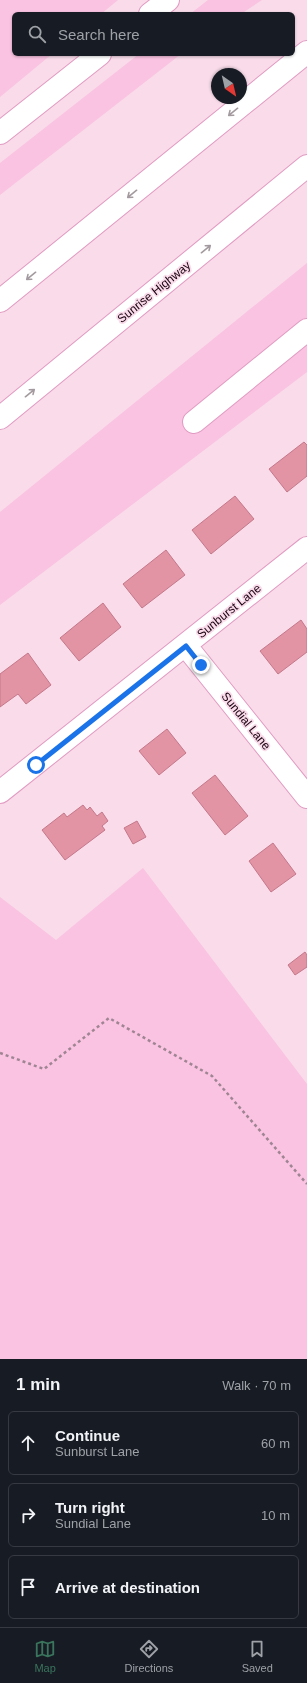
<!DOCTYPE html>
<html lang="en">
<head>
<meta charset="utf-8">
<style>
	:root { --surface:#171b24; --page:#242831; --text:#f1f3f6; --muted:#9ea1a6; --line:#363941; --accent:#3a745c }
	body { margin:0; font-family:Arial,sans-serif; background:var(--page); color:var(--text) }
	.compass { position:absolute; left:211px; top:68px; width:36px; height:36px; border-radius:50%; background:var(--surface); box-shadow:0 1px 3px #0004; rotate:146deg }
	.stop { position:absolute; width:12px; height:12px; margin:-9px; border:3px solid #1a73e8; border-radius:50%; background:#fff }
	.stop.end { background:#1a73e8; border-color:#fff; box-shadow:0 1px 4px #0008 }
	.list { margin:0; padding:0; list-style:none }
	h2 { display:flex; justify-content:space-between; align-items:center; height:52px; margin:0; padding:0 16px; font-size:17px }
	h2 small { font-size:13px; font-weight:400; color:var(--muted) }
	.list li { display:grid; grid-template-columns:26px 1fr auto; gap:12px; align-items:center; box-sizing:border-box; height:64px; margin:0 8px 8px; padding:0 8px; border:1px solid var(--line); border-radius:6px }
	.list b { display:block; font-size:15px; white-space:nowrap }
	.list p { margin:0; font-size:13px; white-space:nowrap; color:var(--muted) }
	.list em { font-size:13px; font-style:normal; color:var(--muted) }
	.icon { flex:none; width:22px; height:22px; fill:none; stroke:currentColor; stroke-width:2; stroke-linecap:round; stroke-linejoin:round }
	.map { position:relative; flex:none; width:307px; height:1359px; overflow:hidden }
	.search { position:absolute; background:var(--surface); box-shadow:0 1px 3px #0004; left:12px; right:12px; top:12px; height:44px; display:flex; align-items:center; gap:10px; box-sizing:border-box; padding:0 14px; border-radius:6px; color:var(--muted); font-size:15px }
	.sheet { height:268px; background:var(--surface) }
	nav { display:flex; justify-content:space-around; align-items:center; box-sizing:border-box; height:56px; border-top:1px solid var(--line); background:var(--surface); font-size:11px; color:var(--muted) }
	nav a { display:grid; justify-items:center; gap:2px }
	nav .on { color:var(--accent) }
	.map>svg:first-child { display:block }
	.green { fill:#fac3e1 }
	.building { fill:#e294a5; stroke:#c4788a }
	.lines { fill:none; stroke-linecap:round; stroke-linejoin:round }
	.minor-casing { stroke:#e19bc2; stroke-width:24 }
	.highway-casing { stroke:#e19bc2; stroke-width:24 }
	.path { stroke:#9f8593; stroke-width:2.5; stroke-dasharray:3 3; stroke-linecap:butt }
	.minor { stroke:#fff; stroke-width:22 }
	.highway { stroke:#fff; stroke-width:22 }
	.oneway { stroke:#a39a9f }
	.route { stroke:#1a73e8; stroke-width:5 }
	.labels { text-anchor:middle; stroke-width:3.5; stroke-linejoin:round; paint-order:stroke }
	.street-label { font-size:12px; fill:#190310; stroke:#f9dbea }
</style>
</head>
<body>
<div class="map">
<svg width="307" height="1359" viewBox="0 0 307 1359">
	<rect width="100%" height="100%" fill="#f9dbea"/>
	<path class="green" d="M0 0H118L101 14H14V54H52L0 97Z
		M208 0H262L241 14H190Z
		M139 54H181L0 195V163Z
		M307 263V372L0 605V512Z
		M143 868 307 1084V1359H0V897L56 940Z"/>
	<path class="building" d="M304 442 307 445V476L287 492 269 469Z
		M235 496 254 519 211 554 192 530Z
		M166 550 185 575 142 608 123 584Z
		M103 603 121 627 79 661 60 638Z
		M301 620 307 629V652L278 674 260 651Z
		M28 653 51 685 26 704 18 694 0 707V674Z
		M167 729 186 753 159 775 139 751Z
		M215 775 248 816 225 835 192 793Z
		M83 805 87 810 90 807 97 816 102 812 108 821 102 826 105 830 65 860 42 830 64 813 67 817Z
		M137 821 146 837 133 844 124 828Z
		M273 843 296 874 271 892 249 861Z
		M305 952 307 955V967L295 975 288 965Z"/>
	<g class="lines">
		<defs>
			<path id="minor" d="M150 14 168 0
				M0 133 100 54
				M194 422 307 330
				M186 646 307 797
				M0 792 307 548"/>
			<path id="highway" d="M0 301 307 52
				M0 418 307 166"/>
		</defs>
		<use href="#minor" class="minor-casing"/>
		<use href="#highway" class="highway-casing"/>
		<path class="path" d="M0 1053 44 1069 109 1018 212 1076 307 1184"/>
		<use href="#minor" class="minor"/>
		<use href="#highway" class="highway"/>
	</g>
	<defs><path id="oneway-shaft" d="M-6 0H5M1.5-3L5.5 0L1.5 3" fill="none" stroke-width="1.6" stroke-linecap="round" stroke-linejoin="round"/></defs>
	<g class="oneway">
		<use href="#oneway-shaft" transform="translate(233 112) rotate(141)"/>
		<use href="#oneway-shaft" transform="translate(132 194) rotate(141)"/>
		<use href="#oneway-shaft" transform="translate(206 249) rotate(-39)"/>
		<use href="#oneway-shaft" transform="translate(31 276) rotate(141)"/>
		<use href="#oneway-shaft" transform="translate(30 393) rotate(-39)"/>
	</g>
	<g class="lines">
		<path class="route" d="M36 765 186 646 201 665"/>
	</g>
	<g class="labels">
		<g class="street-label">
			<text transform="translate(154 292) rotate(-39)" y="4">Sunrise Highway</text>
			<text transform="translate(229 611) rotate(-39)" y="4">Sunburst Lane</text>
			<text transform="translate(246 721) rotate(51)" y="4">Sundial Lane</text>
		</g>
	</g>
</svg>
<svg class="compass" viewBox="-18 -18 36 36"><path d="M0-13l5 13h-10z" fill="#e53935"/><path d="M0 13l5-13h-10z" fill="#9ea1a6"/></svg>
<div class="stop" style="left:36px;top:765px"></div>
<div class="stop end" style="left:201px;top:665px"></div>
<div class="search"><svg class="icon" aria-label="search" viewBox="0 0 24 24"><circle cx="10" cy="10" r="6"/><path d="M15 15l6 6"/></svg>Search here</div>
</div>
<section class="sheet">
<h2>1 min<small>Walk · 70 m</small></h2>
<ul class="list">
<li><svg class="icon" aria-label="ahead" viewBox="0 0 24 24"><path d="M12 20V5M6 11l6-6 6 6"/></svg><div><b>Continue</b><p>Sunburst Lane</p></div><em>60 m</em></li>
<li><svg class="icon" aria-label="right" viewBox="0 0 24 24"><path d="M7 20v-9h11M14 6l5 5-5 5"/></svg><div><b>Turn right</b><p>Sundial Lane</p></div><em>10 m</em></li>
<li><svg class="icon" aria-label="arrive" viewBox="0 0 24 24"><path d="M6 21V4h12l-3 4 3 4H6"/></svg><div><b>Arrive at destination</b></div></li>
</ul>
</section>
<nav>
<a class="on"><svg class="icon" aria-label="map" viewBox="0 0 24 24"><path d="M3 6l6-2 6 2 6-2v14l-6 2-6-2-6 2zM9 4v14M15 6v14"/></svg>Map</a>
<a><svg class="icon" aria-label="directions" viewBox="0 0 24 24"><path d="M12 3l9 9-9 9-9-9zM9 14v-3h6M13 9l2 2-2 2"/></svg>Directions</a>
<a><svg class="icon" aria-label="saved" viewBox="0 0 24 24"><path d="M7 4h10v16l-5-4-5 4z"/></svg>Saved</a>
</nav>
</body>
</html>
